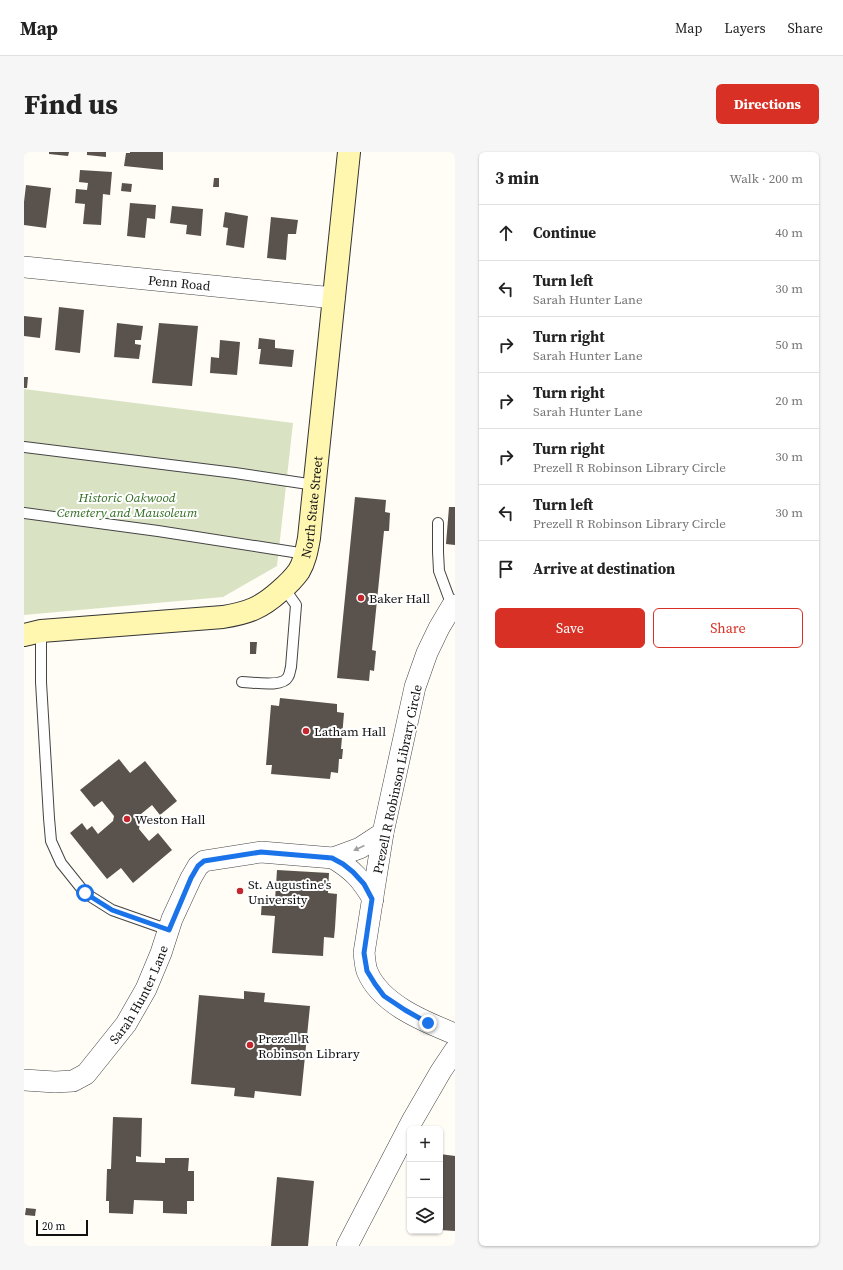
<!DOCTYPE html>
<html lang="en">
<head>
<meta charset="utf-8">
<style>
	:root { --surface:#fff; --page:#f6f6f6; --text:#222; --muted:#767676; --line:#e0e0e0; --accent:#d93025 }
	body { margin:0; font-family:"Source Serif 4",serif; background:var(--page); color:var(--text) }
	.controls { position:absolute; right:12px; bottom:12px; display:grid; overflow:hidden; border-radius:6px; box-shadow:0 1px 3px #0004 }
	.controls button { width:36px; height:36px; display:grid; place-items:center; padding:0; border:0; border-bottom:1px solid var(--line); background:var(--surface); color:var(--text); font:20px sans-serif }
	.scale { position:absolute; left:12px; bottom:10px; width:52px; box-sizing:border-box; padding-left:4px; border:2px solid #111; border-top:0; font-size:11px; line-height:14px; white-space:nowrap; color:#111; -webkit-text-stroke:3px #fff; paint-order:stroke }
	.stop { position:absolute; width:12px; height:12px; margin:-9px; border:3px solid #1a73e8; border-radius:50%; background:#fff }
	.stop.end { background:#1a73e8; border-color:#fff; box-shadow:0 1px 4px #0008 }
	.list { margin:0; padding:0; list-style:none }
	h2 { display:flex; justify-content:space-between; align-items:center; height:52px; margin:0; padding:0 16px; font-size:17px }
	h2 small { font-size:13px; font-weight:400; color:var(--muted) }
	.list li { display:grid; grid-template-columns:26px 1fr auto; gap:12px; align-items:center; box-sizing:border-box; height:56px; padding:0 16px; border-top:1px solid var(--line) }
	.list b { display:block; font-size:15px; white-space:nowrap }
	.list p { margin:0; font-size:13px; white-space:nowrap; color:var(--muted) }
	.list em { font-size:13px; font-style:normal; color:var(--muted) }
	.actions { display:flex; gap:8px; padding:12px 16px }
	.actions a { flex:1; padding:9px 0; border:1px solid var(--accent); border-radius:6px; text-align:center; font-size:14px; color:var(--accent) }
	.actions .main { background:var(--accent); color:#fff }
	.icon { flex:none; width:22px; height:22px; fill:none; stroke:currentColor; stroke-width:2; stroke-linecap:round; stroke-linejoin:round }
	.map { position:relative; flex:none; width:431px; height:1094px; overflow:hidden; border-radius:6px }
	header { display:flex; align-items:center; gap:24px; box-sizing:border-box; height:56px; padding:0 20px; background:var(--surface); border-bottom:1px solid var(--line) }
	header strong { font-size:19px }
	nav { display:flex; gap:22px; margin-inline-start:auto; font-size:14px }
	.intro { display:flex; align-items:center; justify-content:space-between; box-sizing:border-box; height:96px; padding:0 24px }
	h1 { margin:0; font-size:28px }
	.button { padding:10px 18px; border-radius:6px; background:var(--accent); color:#fff; font-size:14px; font-weight:700 }
	main { display:flex; gap:24px; padding:0 24px }
	aside { flex:1; background:var(--surface); border-radius:6px; box-shadow:0 1px 3px #0004 }
	.map>svg:first-child { display:block }
	.cemetery { fill:#d9e3c4 }
	.building { fill:#5a524d }
	.lines { fill:none; stroke-linecap:round; stroke-linejoin:round }
	.lane-casing { stroke:#444; stroke-width:12 }
	.street-casing { stroke:#444; stroke-width:22 }
	.secondary-casing { stroke:#333; stroke-width:24 }
	.lane { stroke:#fff; stroke-width:10 }
	.street { stroke:#fff; stroke-width:21 }
	.secondary { stroke:#fff6b0; stroke-width:22 }
	.oneway { fill:#a0a0a0 }
	.route { stroke:#1a73e8; stroke-width:5 }
	.poi-dot { fill:#c4262e; stroke:#fff; stroke-width:1.5 }
	.labels { text-anchor:middle; stroke-width:4; stroke-linejoin:round; paint-order:stroke }
	.street-label { font-size:13px; fill:#111; stroke:#fff }
	.park-label { font-size:13px; font-style:italic; fill:#2f6b1f; stroke:#fff }
	.poi-label { font-size:13px; fill:#111; stroke:#fff; text-anchor:start }
</style>
</head>
<body>
<header>
<strong>Map</strong>
<nav><a>Map</a><a>Layers</a><a>Share</a></nav>
</header>
<div class="intro"><h1>Find us</h1><a class="button">Directions</a></div>
<main>
<div class="map">
<svg width="431" height="1094" viewBox="0 0 431 1094">
	<rect width="100%" height="100%" fill="#fffdf5"/>
	<path class="cemetery" d="M0 237 269 271 253 414 199 445 0 463Z"/>
	<path class="building" d="M25 0H45L44 4 25 2Z
		M63 0H82V5L63 3Z
		M106 0H139V18L100 14 102 1H106Z
		M56 18 88 20 86 43 79 42 77 73 59 72 61 52 51 51 52 37 63 38 64 31 55 30Z
		M190 26H195V35H189Z
		M98 31 108 32 107 40 97 39Z
		M2 33 27 36 22 76 0 73V50Z
		M106 51 132 53 131 67 123 66 121 86 103 84Z
		M148 54 179 57 177 84 162 82 163 73 146 71Z
		M201 60 224 64 220 96 202 93 204 76 199 75Z
		M247 65 274 68 272 82H264L262 108 243 106Z
		M35 155 60 158 56 201 31 198Z
		M0 164 18 166 16 186 0 184Z
		M93 171 119 174 117 188H111V192L117 193 115 207 90 205Z
		M135 171 174 174 168 234 128 231Z
		M235 186 251 188V196L270 198 268 215 235 212 237 197H234Z
		M196 188 216 190 213 223 186 221 187 205 195 206Z
		M0 225H4L3 236H0Z
		M331 345 362 348 361 360 366 361 365 379H360L348 498 352 499 350 519 346 518 345 529 313 526Z
		M425 355H431V393L422 392Z
		M226 490H233L232 502H226Z
		M256 546 313 552V560L320 561 317 597H319L318 607H315L314 621 307 620 306 627 247 622 248 613H242L247 553 255 554Z
		M95 607 106 621 121 609 153 649 136 663 128 653 117 662 115 677 125 689 134 681 148 698 109 731 97 716 83 727 46 681 58 671 63 678 68 674 74 682 89 669 90 664 78 649 70 655 56 638Z
		M253 718 305 721 304 741 313 742 311 776 310 786 300 785 299 804 248 801 251 764 237 763 238 747 251 748Z
		M220 839 241 841 240 850 286 854 277 944 231 939 230 946 210 944 211 936 167 932 175 843 220 847Z
		M89 965 118 966 117 1005 112 1004V1010L141 1011V1006H165L164 1019H170V1049H163V1062L139 1061V1049L110 1048 109 1062 85 1061V1049H82L83 1017H87Z
		M416 1002 431 1004V1079L416 1078Z
		M253 1025 290 1029 284 1094H247Z
		M2 1056 12 1057 11 1064 1 1063Z"/>
	<g class="lines">
		<defs>
			<path id="lane" d="M0 295 211 321 291 333
				M0 361 134 379 282 402
				M414 371V400L415 419 428 454
				M17 479V530L25 666 27 689 37 711 61 741 88 758 145 778
				M218 530C230 530 258 536 264 525 266 522 266 518 267 515L272 453 260 436"/>
			<g id="street">
				<path id="s1" d="M0 115 310 146"/>
				<path d="M431 453 428 454 415 476 403 501 391 535 359 681 340 801C341 807 341 814 343 819 356 852 401 870 431 882"/>
				<path d="M309 706C329 718 337 727 349 747"/>
				<path id="s2" d="M0 928 31 930 49 929 62 922 102 872 122 837 137 801 148 767 167 726 174 714 180 709 237 700 309 706 336 696 359 681"/>
				<path d="M323 1094 388 969 417 919 431 898"/>
			</g>
			<g id="secondary">
				<path id="s3" d="M0 483 17 479 199 465C224 461 237 456 256 439 263 433 270 426 275 419 281 409 283 397 285 386L325 0"/>
			</g>
		</defs>
		<use href="#lane" class="lane-casing"/>
		<use href="#street" class="street-casing"/>
		<use href="#secondary" class="secondary-casing"/>
		<use href="#lane" class="lane"/>
		<use href="#street" class="street"/>
		<use href="#secondary" class="secondary"/>
	</g>
	<defs><path id="oneway-solid" d="M-6-.8H1V-3.2L6.5 0L1 3.2V.8H-6Z"/></defs>
	<use class="oneway" href="#oneway-solid" transform="translate(335 696) rotate(155)"/>
	<g class="lines">
		<path class="route" d="M61 741 88 758 145 778 167 726 174 714 180 709 237 700 308 706 319 712 329 720 340 732 348 747 340 801 343 819 351 832 360 844 381 858 404 871"/>
	</g>
	<g class="poi-dot">
		<circle cx="337" cy="446" r="4"/>
		<circle cx="282" cy="579" r="4"/>
		<circle cx="103" cy="667" r="4"/>
		<circle cx="216" cy="739" r="4"/>
		<circle cx="226" cy="893" r="4"/>
	</g>
	<g class="labels">
		<g class="street-label">
			<text dy="5" stroke="none"><textPath href="#s1" startOffset="156">Penn Road</textPath></text>
			<text dy="5" stroke="none"><textPath href="#s3" startOffset="357">North State Street</textPath></text>
			<text transform="translate(373 627) rotate(-78)" y="5">Prezell R Robinson Library Circle</text>
			<text dy="5" stroke="none"><textPath href="#s2" startOffset="160">Sarah Hunter Lane</textPath></text>
		</g>
		<g class="park-label">
			<text x="103" y="350">Historic Oakwood<tspan x="103" dy="15">Cemetery and Mausoleum</tspan></text>
		</g>
		<g class="poi-label">
			<text x="345" y="451">Baker Hall</text>
			<text x="290" y="584">Latham Hall</text>
			<text x="111" y="672">Weston Hall</text>
			<text x="224" y="737">St. Augustine's<tspan x="224" dy="15">University</tspan></text>
			<text x="234" y="891">Prezell R<tspan x="234" dy="15">Robinson Library</tspan></text>
		</g>
	</g>
</svg>
<div class="controls">
<button>+</button>
<button>−</button>
<button><svg class="icon" aria-label="layers" viewBox="0 0 24 24"><path d="M12 4l9 5-9 5-9-5zM3 14l9 5 9-5"/></svg></button>
</div>
<div class="scale">20 m</div>
<div class="stop" style="left:61px;top:741px"></div>
<div class="stop end" style="left:404px;top:871px"></div>
</div>
<aside>
<h2>3 min<small>Walk · 200 m</small></h2>
<ul class="list">
<li><svg class="icon" aria-label="ahead" viewBox="0 0 24 24"><path d="M12 20V5M6 11l6-6 6 6"/></svg><div><b>Continue</b></div><em>40 m</em></li>
<li><svg class="icon" aria-label="left" viewBox="0 0 24 24"><path d="M17 20v-9H6M10 6l-5 5 5 5"/></svg><div><b>Turn left</b><p>Sarah Hunter Lane</p></div><em>30 m</em></li>
<li><svg class="icon" aria-label="right" viewBox="0 0 24 24"><path d="M7 20v-9h11M14 6l5 5-5 5"/></svg><div><b>Turn right</b><p>Sarah Hunter Lane</p></div><em>50 m</em></li>
<li><svg class="icon" aria-label="right" viewBox="0 0 24 24"><path d="M7 20v-9h11M14 6l5 5-5 5"/></svg><div><b>Turn right</b><p>Sarah Hunter Lane</p></div><em>20 m</em></li>
<li><svg class="icon" aria-label="right" viewBox="0 0 24 24"><path d="M7 20v-9h11M14 6l5 5-5 5"/></svg><div><b>Turn right</b><p>Prezell R Robinson Library Circle</p></div><em>30 m</em></li>
<li><svg class="icon" aria-label="left" viewBox="0 0 24 24"><path d="M17 20v-9H6M10 6l-5 5 5 5"/></svg><div><b>Turn left</b><p>Prezell R Robinson Library Circle</p></div><em>30 m</em></li>
<li><svg class="icon" aria-label="arrive" viewBox="0 0 24 24"><path d="M6 21V4h12l-3 4 3 4H6"/></svg><div><b>Arrive at destination</b></div></li>
</ul>
<div class="actions"><a class="main">Save</a><a>Share</a></div>
</aside>
</main>
</body>
</html>
